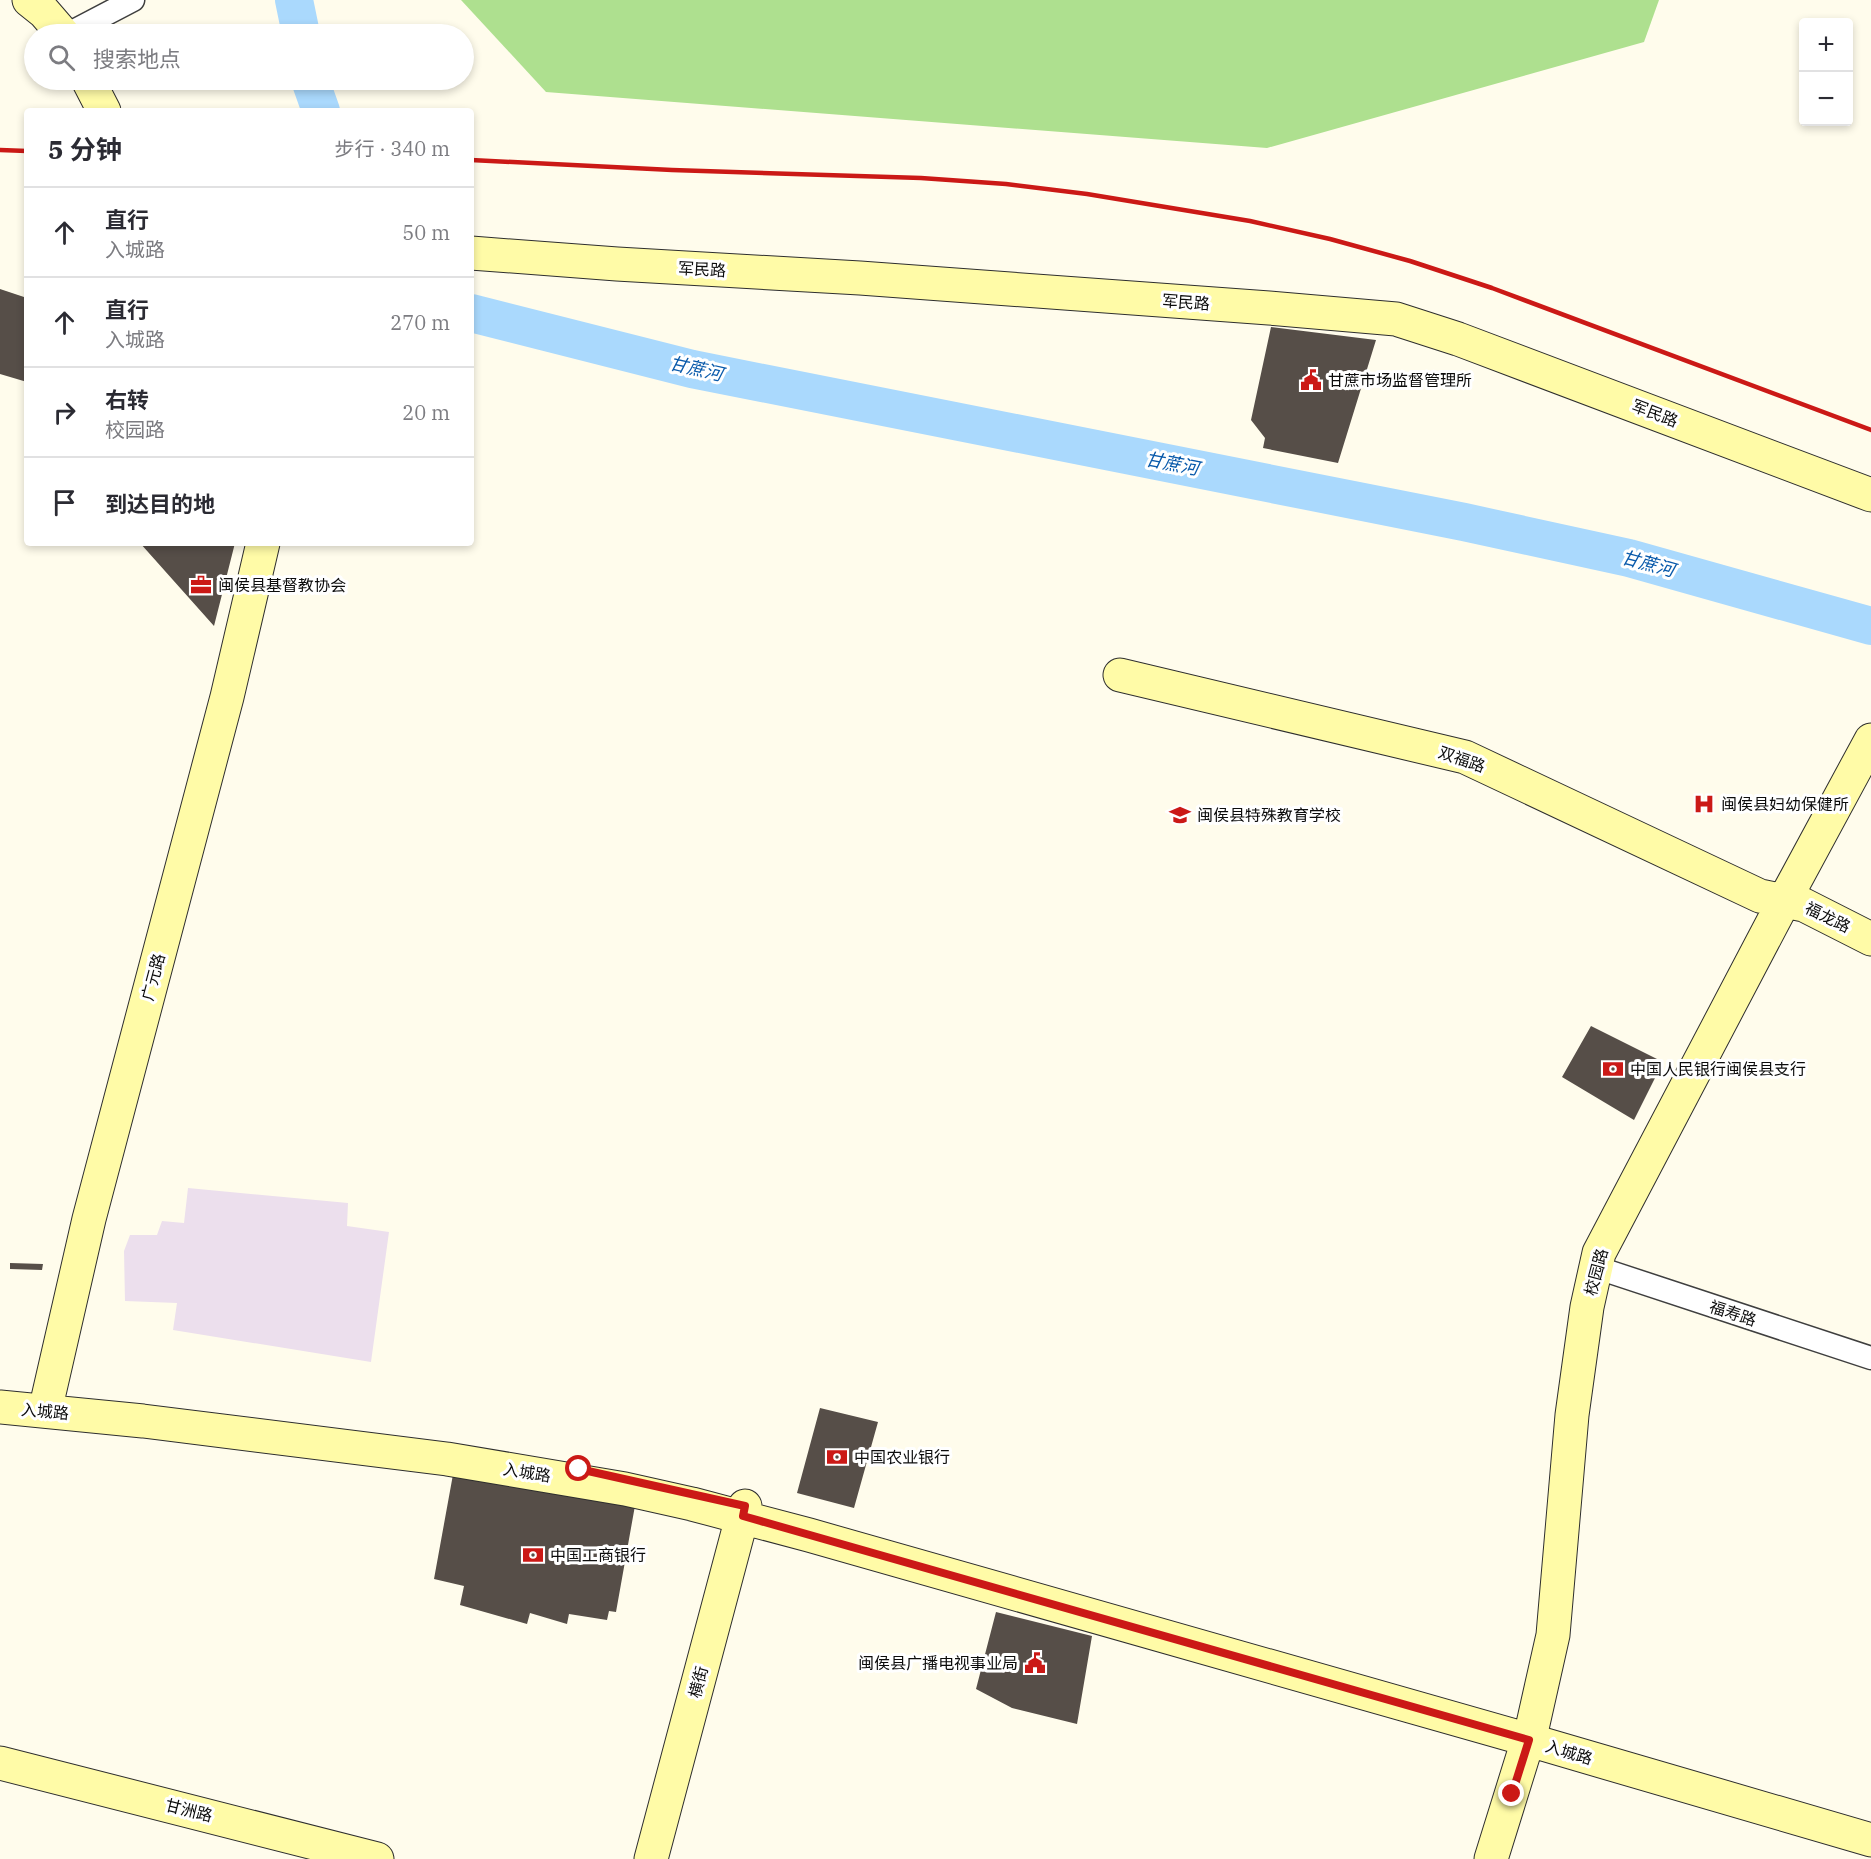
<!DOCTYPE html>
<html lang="zh">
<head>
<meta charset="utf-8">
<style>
	:root { --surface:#fff; --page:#f2f2f3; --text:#2b2b33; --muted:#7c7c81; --line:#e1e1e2 }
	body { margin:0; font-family:"IBM Plex Serif","Noto Sans SC",serif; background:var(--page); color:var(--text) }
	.controls { position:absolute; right:18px; top:18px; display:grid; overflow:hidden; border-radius:6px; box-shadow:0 3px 9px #0003 }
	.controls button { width:54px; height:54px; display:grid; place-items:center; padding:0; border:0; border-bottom:2px solid var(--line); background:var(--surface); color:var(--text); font:30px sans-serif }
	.stop { position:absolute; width:18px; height:18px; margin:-14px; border:4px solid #cb1916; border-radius:50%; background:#fff }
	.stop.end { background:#cb1916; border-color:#fff; box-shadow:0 2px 6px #0008 }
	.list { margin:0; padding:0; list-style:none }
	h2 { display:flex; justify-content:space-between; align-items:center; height:78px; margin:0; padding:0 24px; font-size:26px }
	h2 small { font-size:20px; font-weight:400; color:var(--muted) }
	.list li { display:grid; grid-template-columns:39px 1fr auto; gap:18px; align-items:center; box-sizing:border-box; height:90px; padding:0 24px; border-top:2px solid var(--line) }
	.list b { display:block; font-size:22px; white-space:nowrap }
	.list p { margin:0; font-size:20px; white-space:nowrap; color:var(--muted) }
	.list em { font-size:20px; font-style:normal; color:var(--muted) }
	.icon { flex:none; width:33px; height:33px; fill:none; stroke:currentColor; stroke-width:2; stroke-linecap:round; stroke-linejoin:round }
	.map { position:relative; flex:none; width:1871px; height:1859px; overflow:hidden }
	.search { position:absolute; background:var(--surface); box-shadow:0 3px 9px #0003; left:24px; top:24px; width:450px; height:66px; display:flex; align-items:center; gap:15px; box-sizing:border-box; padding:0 21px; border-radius:33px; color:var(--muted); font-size:22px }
	.panel { position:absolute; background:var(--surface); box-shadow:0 3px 9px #0003; left:24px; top:108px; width:450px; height:438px; border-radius:6px }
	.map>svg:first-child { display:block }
	.industrial { fill:#ecdfed }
	.forest { fill:#aee08f }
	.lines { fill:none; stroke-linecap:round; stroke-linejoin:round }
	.river { stroke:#aad9fd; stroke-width:38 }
	.building { fill:#564e48 }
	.street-casing { stroke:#3f3f3f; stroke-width:25 }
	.secondary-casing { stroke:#2e2e2e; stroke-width:35 }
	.street { stroke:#fff; stroke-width:22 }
	.secondary { stroke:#fffba7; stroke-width:33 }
	.rail { stroke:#cb1916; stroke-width:4.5 }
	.route { stroke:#cb1916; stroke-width:8 }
	.labels { text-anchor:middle; stroke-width:6; stroke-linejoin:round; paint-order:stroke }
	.street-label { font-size:16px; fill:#0c0c0c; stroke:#fff }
	.poi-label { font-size:16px; fill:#0c0c0c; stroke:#fff; text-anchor:start }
	.water-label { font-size:18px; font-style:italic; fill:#095aab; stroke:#fff }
</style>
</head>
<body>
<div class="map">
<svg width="1871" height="1859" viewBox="0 0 1871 1859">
	<rect width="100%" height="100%" fill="#fffcec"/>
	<path class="industrial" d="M188 1188 348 1203 347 1226 389 1232 371 1362 173 1330 177 1303 125 1301 124 1251 130 1235H157L162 1221 184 1223Z"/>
	<path class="forest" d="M461 0H1659L1644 42 1267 148 546 92Z"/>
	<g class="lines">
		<path class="river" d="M294 0 301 34
			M310 80 321 111
			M471 313 692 369 1464 522 1629 558 1871 626"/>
	</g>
	<path class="building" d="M0 289 27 298V382L0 374Z
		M1271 327 1376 340 1338 463 1263 448 1265 438 1251 420Z
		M140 543H235L214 626Z
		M1591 1026 1663 1062 1634 1120 1562 1077Z
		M10 1263 43 1264 42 1270 10 1269Z
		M820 1408 878 1422 854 1508 797 1493Z
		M454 1469 636 1500 616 1612 609 1611 607 1620 569 1614 567 1624 530 1613 527 1624 460 1605 464 1586 434 1579Z
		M996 1612 1092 1636 1077 1724 1012 1708 976 1689Z"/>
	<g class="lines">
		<defs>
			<path id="street" d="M68 34 133 0
				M1595 1267 1871 1358"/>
			<path id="secondary" d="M29 0 44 12 63 34
				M88 80 104 111
				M471 253 617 264 860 278 1269 308 1396 319 1458 339 1871 495
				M1120 675 1465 757 1760 896 1804 905 1871 939
				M0 1407 143 1421 447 1459 625 1489 692 1504 809 1535 1529 1740 1871 1840
				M45 1411 89 1219 227 697 263 543
				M0 1763 377 1859
				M651 1859 745 1506
				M1491 1859 1533 1724 1553 1635 1572 1415 1587 1307 1599 1253 1784 901 1871 740"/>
		</defs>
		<use href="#street" class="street-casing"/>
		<use href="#secondary" class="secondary-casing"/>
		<use href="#street" class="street"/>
		<use href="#secondary" class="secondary"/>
		<path class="rail" d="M0 150 27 151
			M471 160 672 170 921 178 1006 184 1087 194 1250 221 1330 239 1410 261 1492 288 1871 430"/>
	</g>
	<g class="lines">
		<path class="route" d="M579 1469 745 1506 743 1516 1529 1740 1512 1794"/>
	</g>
	<defs>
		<symbol id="civic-bare" viewBox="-9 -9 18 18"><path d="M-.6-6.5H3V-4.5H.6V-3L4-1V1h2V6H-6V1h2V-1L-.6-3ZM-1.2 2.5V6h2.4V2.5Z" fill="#cb1916" stroke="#fff" stroke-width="2.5" paint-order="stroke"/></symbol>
		<symbol id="office-bare" viewBox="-9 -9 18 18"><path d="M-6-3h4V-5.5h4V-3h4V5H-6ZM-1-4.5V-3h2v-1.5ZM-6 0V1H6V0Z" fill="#cb1916" stroke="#fff" stroke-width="2.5" paint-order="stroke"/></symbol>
		<symbol id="hospital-bare" viewBox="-9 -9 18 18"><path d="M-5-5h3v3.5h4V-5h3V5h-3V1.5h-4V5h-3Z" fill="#cb1916" stroke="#fff" stroke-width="2.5" paint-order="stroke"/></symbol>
		<symbol id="school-bare" viewBox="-9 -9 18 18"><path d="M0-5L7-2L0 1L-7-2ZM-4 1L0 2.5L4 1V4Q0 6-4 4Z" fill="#cb1916" stroke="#fff" stroke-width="2.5" paint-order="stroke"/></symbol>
		<symbol id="bank-bare" viewBox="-9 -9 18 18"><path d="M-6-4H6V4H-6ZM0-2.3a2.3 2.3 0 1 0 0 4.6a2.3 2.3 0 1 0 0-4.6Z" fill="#cb1916" stroke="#fff" stroke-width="2.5" paint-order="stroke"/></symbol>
	</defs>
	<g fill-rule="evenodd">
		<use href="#civic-bare" x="1296" y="365" width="30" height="30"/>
		<use href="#office-bare" x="186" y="570" width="30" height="30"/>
		<use href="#hospital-bare" x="1689" y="789" width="30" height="30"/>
		<use href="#school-bare" x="1165" y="800" width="30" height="30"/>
		<use href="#bank-bare" x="1598" y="1054" width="30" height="30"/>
		<use href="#bank-bare" x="822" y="1442" width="30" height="30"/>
		<use href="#bank-bare" x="518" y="1540" width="30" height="30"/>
		<use href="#civic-bare" x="1020" y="1648" width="30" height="30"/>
	</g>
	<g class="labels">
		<g class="street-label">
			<text transform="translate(702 269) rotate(3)" y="6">军民路</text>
			<text transform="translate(1186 302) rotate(4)" y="6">军民路</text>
			<text transform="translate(1655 413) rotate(21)" y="6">军民路</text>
			<text transform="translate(1462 759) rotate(19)" y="6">双福路</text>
			<text transform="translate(1828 917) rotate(26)" y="6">福龙路</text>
			<text transform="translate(153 977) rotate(-75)" y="6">广元路</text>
			<text transform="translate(1596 1272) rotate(-75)" y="6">校园路</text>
			<text transform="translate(1733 1313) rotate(18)" y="6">福寿路</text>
			<text transform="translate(45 1411) rotate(5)" y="6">入城路</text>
			<text transform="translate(527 1472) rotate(9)" y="6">入城路</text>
			<text transform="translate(698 1682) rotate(-75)" y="6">横街</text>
			<text transform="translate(1569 1752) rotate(17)" y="6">入城路</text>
			<text transform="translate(189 1810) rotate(14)" y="6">甘洲路</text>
		</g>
		<g class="poi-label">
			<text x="1328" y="386">甘蔗市场监督管理所</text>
			<text x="218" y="591">闽侯县基督教协会</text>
			<text x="1721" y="810">闽侯县妇幼保健所</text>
			<text x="1197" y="821">闽侯县特殊教育学校</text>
			<text x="1630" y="1075">中国人民银行闽侯县支行</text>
			<text x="854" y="1463">中国农业银行</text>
			<text x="550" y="1561">中国工商银行</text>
			<text x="1018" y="1669" text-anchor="end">闽侯县广播电视事业局</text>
		</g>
		<g class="water-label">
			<text transform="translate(696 369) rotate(13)" y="6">甘蔗河</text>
			<text transform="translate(1172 464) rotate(11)" y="6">甘蔗河</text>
			<text transform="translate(1648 564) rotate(15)" y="6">甘蔗河</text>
		</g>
	</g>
</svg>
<div class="controls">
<button>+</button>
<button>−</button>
</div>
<div class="stop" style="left:579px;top:1469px"></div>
<div class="stop end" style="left:1512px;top:1794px"></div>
<div class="search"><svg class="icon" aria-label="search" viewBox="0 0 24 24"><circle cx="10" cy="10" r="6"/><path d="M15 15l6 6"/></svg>搜索地点</div>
<section class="panel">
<h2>5 分钟<small>步行 · 340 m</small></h2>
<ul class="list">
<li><svg class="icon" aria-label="ahead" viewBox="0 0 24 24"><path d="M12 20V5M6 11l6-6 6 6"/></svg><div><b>直行</b><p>入城路</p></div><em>50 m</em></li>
<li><svg class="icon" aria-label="ahead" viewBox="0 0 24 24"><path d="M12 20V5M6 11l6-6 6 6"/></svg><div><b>直行</b><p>入城路</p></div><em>270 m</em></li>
<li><svg class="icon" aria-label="right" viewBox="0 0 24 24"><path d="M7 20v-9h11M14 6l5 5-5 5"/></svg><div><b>右转</b><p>校园路</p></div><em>20 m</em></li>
<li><svg class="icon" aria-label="arrive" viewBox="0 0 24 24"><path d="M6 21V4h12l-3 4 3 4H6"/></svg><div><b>到达目的地</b></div></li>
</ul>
</section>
</div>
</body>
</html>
